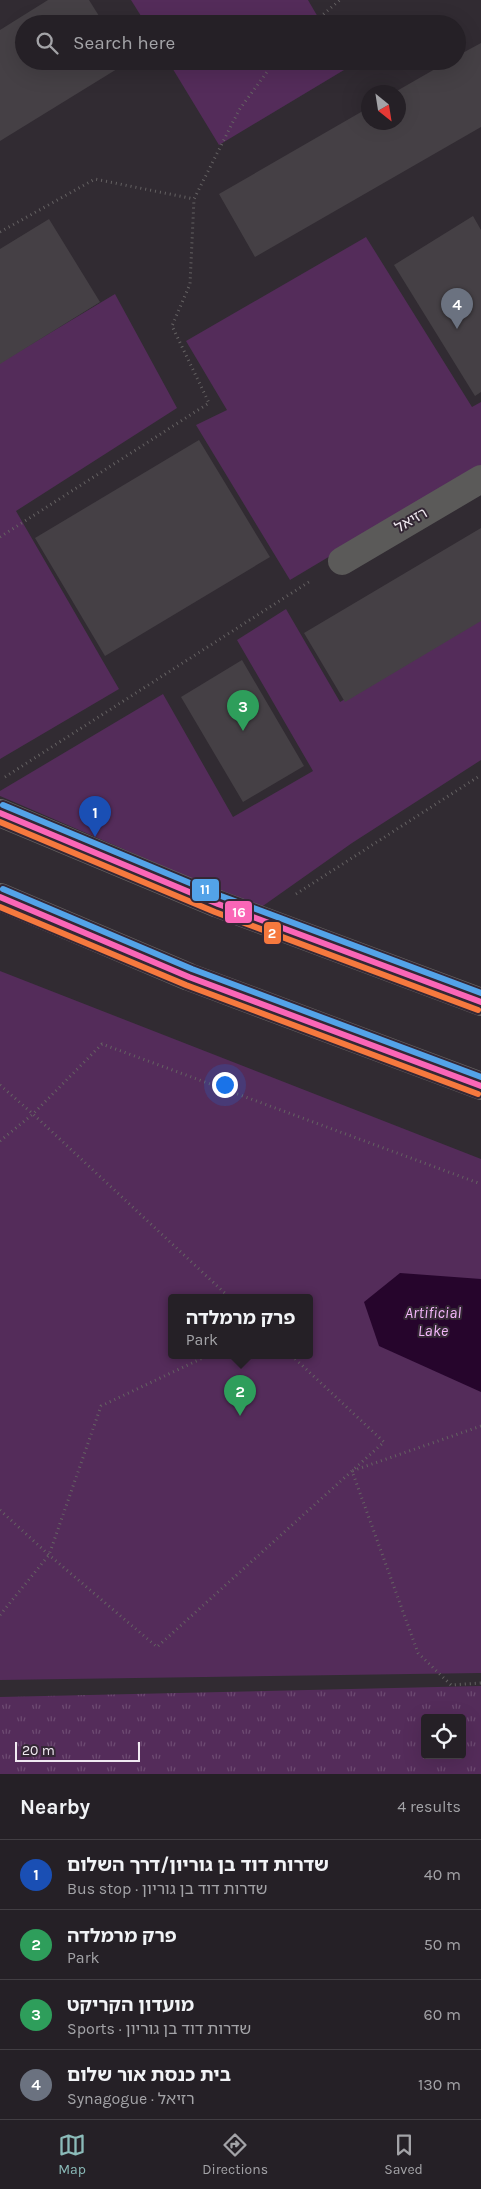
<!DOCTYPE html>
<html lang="en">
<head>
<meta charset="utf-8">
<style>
	:root { --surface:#252026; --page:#312d32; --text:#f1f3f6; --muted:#a3a3a7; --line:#423e43; --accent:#8bbbb9 }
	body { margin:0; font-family:Karla,"Noto Sans Hebrew",sans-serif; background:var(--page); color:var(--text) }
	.controls { position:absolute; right:15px; bottom:15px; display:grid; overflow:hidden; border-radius:5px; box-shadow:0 5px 20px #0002 }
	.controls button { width:45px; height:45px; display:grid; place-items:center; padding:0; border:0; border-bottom:1px solid var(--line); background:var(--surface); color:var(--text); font:25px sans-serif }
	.compass { position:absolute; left:361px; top:85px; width:45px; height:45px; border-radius:50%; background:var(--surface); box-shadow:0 5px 20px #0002; rotate:150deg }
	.scale { position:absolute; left:15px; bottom:12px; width:125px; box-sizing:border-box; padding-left:5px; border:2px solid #f1eaf2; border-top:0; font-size:14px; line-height:18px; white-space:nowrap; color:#f1eaf2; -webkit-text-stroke:4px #342835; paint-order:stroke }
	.you { position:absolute; left:224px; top:1084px; width:18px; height:18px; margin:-12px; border:4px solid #fff; border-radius:50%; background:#1a73e8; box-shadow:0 0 0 8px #1a73e833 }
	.badge { display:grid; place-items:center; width:32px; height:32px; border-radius:50%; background:var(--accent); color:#fff; font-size:16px; font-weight:700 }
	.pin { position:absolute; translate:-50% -41px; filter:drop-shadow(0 1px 2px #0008) }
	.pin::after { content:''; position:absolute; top:26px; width:18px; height:15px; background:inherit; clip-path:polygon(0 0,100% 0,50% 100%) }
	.popup { position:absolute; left:168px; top:1294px; width:145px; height:65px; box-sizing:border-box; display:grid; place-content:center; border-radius:5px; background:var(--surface); filter:drop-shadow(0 1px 4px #0005); font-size:16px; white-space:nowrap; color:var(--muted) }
	.popup b { font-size:19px; color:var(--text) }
	.popup::after { content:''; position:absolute; left:50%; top:100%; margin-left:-10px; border:10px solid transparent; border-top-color:var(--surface) }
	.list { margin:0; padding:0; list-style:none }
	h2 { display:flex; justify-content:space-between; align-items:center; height:65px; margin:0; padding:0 20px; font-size:21px }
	h2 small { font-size:16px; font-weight:400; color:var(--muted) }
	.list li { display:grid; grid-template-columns:32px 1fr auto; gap:15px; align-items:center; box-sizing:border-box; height:70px; padding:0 20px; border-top:1px solid var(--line) }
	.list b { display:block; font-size:19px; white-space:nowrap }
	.list p { margin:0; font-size:16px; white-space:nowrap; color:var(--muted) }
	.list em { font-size:16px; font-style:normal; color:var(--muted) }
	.icon { flex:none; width:28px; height:28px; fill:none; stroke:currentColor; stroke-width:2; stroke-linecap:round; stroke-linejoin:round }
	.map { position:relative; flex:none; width:481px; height:1774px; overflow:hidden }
	.search { position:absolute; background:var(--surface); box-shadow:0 5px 20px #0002; left:15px; right:15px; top:15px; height:55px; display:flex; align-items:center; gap:12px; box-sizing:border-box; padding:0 18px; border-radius:28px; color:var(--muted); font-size:19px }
	.sheet { height:345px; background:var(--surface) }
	nav { display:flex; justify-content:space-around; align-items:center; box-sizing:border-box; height:70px; border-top:1px solid var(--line); background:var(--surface); font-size:14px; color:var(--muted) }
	nav a { display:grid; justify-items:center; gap:2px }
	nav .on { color:var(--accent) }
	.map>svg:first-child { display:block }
	.grass { fill:url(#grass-tufts); fill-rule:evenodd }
	.park { fill:#542c5a; fill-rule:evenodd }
	.water { fill:#26052c }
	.building { fill:#454045 }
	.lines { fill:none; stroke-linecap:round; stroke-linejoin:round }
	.path { stroke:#656263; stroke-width:3; stroke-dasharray:1 4; stroke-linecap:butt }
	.street { stroke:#5b5a59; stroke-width:28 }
	.secondary { stroke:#666562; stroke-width:28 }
	.bus-1-casing { stroke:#342835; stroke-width:10 }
	.bus-2-casing { stroke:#342835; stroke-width:10 }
	.bus-3-casing { stroke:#342835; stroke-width:10 }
	.bus-1 { stroke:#fa66b7; stroke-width:6 }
	.bus-2 { stroke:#f6793e; stroke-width:6 }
	.bus-3 { stroke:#53a3e8; stroke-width:6 }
	.labels { text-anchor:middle; stroke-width:4; stroke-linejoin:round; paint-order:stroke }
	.street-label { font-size:15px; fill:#f1eaf2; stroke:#342835 }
	.water-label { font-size:16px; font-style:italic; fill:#f2b6f9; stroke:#342835 }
	.line-badge { stroke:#342835; stroke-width:2 }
	.badge-label { font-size:14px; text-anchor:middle; font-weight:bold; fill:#fff }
</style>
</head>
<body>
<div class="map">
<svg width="481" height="1774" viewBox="0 0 481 1774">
	<defs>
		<pattern id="grass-tufts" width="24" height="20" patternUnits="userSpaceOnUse" patternTransform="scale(1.25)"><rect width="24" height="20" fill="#542c5a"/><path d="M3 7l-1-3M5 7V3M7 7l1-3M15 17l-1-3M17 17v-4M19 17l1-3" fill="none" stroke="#6d4b72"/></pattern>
	</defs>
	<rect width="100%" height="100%" fill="#312b32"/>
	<path class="grass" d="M481 1686V1774H0V1697ZM425 1718H462V1755H425Z"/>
	<path class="park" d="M131 0H308L322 24H146Z
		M168 61H345L349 67 219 145Z
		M366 237 472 407 481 402V466L290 580 196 425 227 410 186 341Z
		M115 294 177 408 16 511 119 689 0 759V363Z
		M286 609 340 702 481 619V760L352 843 260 908 0 796V791L163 694 233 817 313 771 237 640Z
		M0 971 481 1159V1673L0 1680ZM171 1297H309V1355H171Z"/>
	<path class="water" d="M400 1273 481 1279V1392L379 1346 364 1302Z"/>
	<path class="building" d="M48 0H89L104 24H24V61H130L0 141V30Z
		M481 43V127L255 257 219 194 368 108V122H398V92H395L449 61H457V56Z
		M473 216 481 230V392L475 396 394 265Z
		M49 219 100 302 0 364V249Z
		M199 440 270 557 105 656 35 538Z
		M481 528V621L345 702 304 633Z
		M242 660 304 766 243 802 181 697Z"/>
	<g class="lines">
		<path class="path" d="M312 24 340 0
			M0 232 95 179 194 199
			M0 537 209 403 172 326 190 284 194 199 239 110 275 61
			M5 777 312 580
			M296 894 481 775
			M0 1085 33 1114 229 1297
			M0 1141 33 1114 102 1044 481 1184
			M481 1426 352 1471 418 1653 451 1685 481 1683
			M0 1510 49 1555 157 1647 384 1442 291 1355
			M0 1615 49 1555 101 1406 209 1355"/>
		<path class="street" d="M342 561 481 479"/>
		<path class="secondary" d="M0 813 218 904 481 1002
			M0 897 189 977 481 1086"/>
		<defs>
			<path id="bus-1" d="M0 813 218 904 481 1002
				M0 897 189 977 481 1086"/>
			<path id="bus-2" d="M0 822 215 912 478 1010
				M0 907 186 985 478 1094"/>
			<path id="bus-3" d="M3 805 221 896 481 993
				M3 889 192 969 481 1077"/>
		</defs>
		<use href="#bus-1" class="bus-1-casing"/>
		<use href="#bus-2" class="bus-2-casing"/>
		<use href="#bus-3" class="bus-3-casing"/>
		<use href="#bus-1" class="bus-1"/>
		<use href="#bus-2" class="bus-2"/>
		<use href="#bus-3" class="bus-3"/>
	</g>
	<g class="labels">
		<g class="street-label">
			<text transform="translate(411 520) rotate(-30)" y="5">רזיאל</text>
		</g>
		<g class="water-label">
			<text x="433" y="1318">Artificial<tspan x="433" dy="18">Lake</tspan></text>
		</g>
	</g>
	<g class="line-badge">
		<rect x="191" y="878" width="29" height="24" rx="5" fill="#53a3e8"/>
		<rect x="224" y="900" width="29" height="24" rx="5" fill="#fa66b7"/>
		<rect x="263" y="921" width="19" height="24" rx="5" fill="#f6793e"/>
	</g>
	<g class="badge-label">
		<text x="205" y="894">11</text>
		<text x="239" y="917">16</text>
		<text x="272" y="938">2</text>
	</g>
</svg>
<div class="controls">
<button><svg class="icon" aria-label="locate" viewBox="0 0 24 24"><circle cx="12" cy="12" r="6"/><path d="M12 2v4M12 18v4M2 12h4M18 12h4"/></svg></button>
</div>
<svg class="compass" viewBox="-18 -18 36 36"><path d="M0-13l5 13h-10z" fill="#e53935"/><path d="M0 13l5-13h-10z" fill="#a3a3a7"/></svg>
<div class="scale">20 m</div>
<div class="you"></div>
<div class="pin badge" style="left:95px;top:837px;background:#1a4fb4">1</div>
<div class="pin badge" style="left:240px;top:1416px;background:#2e9e5b">2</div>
<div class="popup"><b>פרק מרמלדה</b>Park</div>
<div class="pin badge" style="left:243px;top:731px;background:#2e9e5b">3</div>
<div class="pin badge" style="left:457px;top:329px;background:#6b7280">4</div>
<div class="search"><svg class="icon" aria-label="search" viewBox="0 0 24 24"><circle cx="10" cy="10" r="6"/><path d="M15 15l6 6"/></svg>Search here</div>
</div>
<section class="sheet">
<h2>Nearby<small>4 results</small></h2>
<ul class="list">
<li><span class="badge" style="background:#1a4fb4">1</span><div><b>שדרות דוד בן גוריון/דרך השלום</b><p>Bus stop · שדרות דוד בן גוריון</p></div><em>40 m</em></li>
<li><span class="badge" style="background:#2e9e5b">2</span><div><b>פרק מרמלדה</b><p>Park</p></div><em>50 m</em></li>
<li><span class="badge" style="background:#2e9e5b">3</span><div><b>מועדון הקריקט</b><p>Sports · שדרות דוד בן גוריון</p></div><em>60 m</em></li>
<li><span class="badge" style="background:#6b7280">4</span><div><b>בית כנסת אור שלום</b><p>Synagogue · רזיאל</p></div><em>130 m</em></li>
</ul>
</section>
<nav>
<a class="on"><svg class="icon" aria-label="map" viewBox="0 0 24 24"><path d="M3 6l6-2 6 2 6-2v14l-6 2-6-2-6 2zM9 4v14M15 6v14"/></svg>Map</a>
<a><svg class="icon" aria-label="directions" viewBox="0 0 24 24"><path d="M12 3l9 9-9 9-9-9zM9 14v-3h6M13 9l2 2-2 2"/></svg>Directions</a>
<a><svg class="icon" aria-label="saved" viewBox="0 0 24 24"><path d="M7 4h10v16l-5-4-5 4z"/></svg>Saved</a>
</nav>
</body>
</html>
